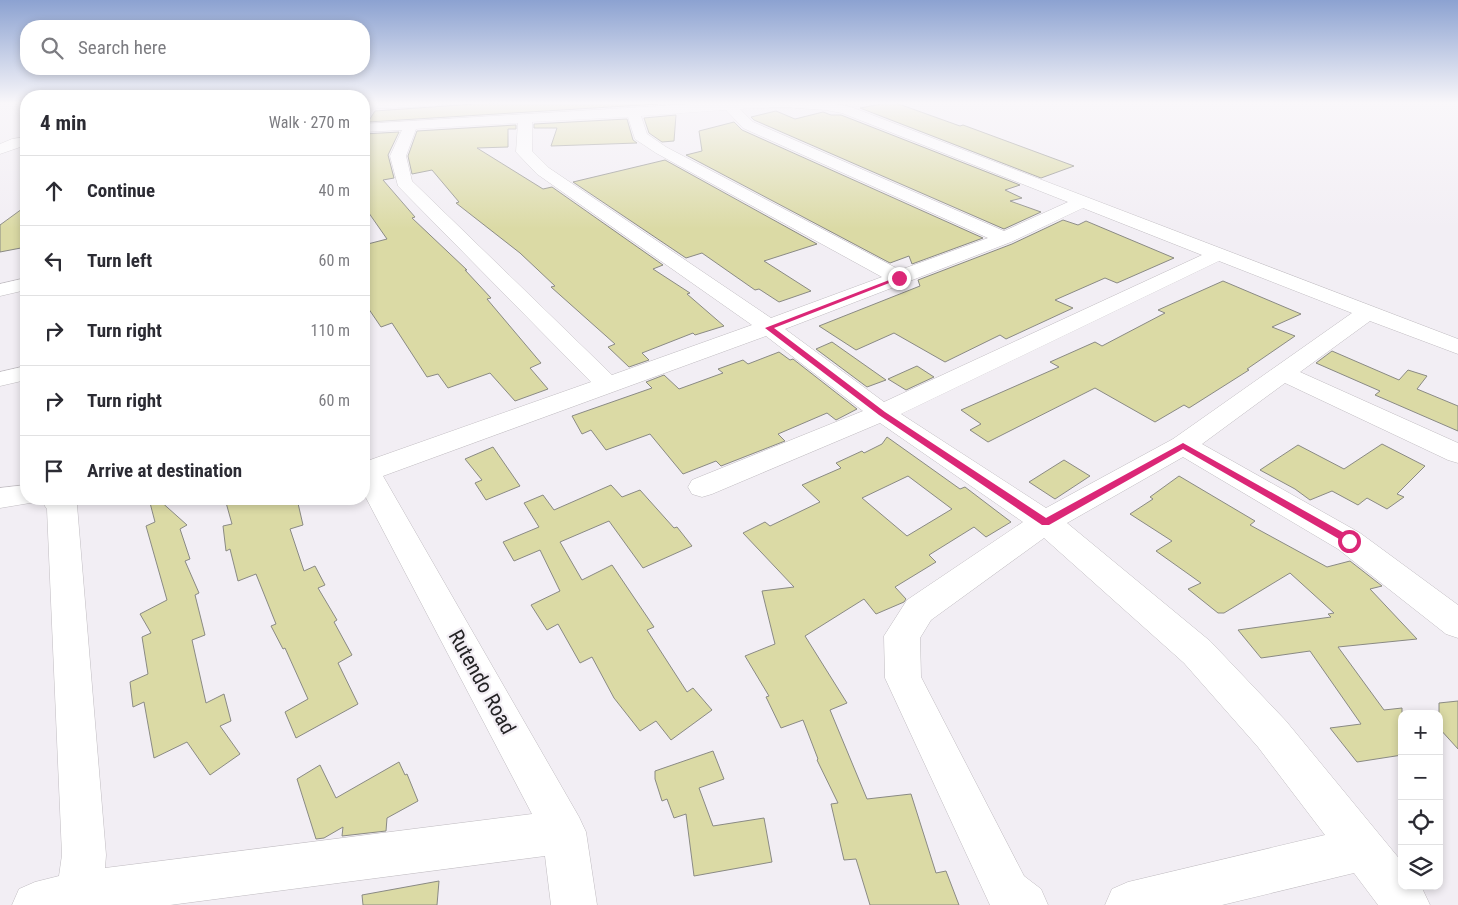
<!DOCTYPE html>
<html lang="en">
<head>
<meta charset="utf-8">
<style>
	:root { --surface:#fff; --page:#f7f7f7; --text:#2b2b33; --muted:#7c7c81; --line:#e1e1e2 }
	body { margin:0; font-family:"Roboto Condensed",sans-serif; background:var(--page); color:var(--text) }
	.controls { position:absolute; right:15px; bottom:15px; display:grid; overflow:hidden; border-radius:10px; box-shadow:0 2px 8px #0003 }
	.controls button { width:45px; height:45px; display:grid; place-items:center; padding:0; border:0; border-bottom:1px solid var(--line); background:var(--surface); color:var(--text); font:25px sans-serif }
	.stop { position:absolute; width:15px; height:15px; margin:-11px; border:4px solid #db2777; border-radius:50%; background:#fff }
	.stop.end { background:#db2777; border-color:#fff; box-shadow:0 1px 5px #0008 }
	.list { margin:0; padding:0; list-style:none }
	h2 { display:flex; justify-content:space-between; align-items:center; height:65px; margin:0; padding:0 20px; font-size:21px }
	h2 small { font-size:16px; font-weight:400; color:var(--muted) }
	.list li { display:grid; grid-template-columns:32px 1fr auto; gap:15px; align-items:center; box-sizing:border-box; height:70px; padding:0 20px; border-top:1px solid var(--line) }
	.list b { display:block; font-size:19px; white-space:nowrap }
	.list em { font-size:16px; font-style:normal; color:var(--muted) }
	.icon { flex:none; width:28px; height:28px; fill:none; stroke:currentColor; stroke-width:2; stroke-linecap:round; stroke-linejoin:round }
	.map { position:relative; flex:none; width:1458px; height:905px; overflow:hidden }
	.search { position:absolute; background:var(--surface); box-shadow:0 2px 8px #0003; left:20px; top:20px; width:350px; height:55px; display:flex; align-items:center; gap:12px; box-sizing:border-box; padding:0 18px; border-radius:20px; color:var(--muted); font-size:19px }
	.panel { position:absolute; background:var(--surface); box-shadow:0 2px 8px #0003; left:20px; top:90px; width:350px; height:415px; border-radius:20px }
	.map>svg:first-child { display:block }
	.building { fill:#dbdaa5; stroke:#8a8a84; fill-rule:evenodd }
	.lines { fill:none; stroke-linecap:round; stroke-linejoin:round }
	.minor-casing { stroke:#c0bcc1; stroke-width:1 }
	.minor { fill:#fff; fill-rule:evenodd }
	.route { fill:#db2777 }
	.labels { text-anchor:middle; stroke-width:4.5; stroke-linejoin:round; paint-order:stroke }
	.near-street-label { font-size:21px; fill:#242325; stroke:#f2eef4 }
</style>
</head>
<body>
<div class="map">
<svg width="1458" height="905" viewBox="0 0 1458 905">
	<rect width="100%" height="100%" fill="#f2eef4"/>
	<path class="building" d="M554 102H652V104H658L368 122 375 111 474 104Z
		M893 102 960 126 963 125 1074 166 1041 178 860 108Z
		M776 111 795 119 823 112 831 115H841L1020 185 1005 190 1022 198 1010 201 1041 212 1004 229 754 120 751 117Z
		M676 115 674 141 662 142 649 133 644 118Z
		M627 119 633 140 637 143 551 146 557 128H534V124Z
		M734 122 742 130 983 238 912 264 909 256 890 263 686 155 702 151 699 131Z
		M516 125V129H508V147L477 148 543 189 552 187 663 265 653 269 690 293 687 294 724 326 695 335 693 333 642 353 649 360 629 367 608 347 615 344 551 287 555 286 520 253 456 203 459 202 432 170 412 174 408 156 417 131Z
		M399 132 388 155 394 178 383 180 415 217 412 218 467 270H465L491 298 487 299 541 363 530 368 548 389 515 401 490 373 448 388 438 374 427 377 392 323 381 327 364 302V245L387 239 364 206V134Z
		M665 160 817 244 764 261 811 291 779 302 759 289 755 290 702 253 686 258 573 182Z
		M26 206V247L0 252V225Z
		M1063 220 1078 225 1086 221 1174 258 1117 283 1105 278 1055 300 1073 308 1006 339 1000 335 945 362 894 333 856 350 819 326 920 286 918 280 1012 244Z
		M1223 281 1301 314 1272 327 1295 336 1247 369 1249 370 1189 408 1184 405 1155 422 1095 388 988 442 970 430 981 424 961 410 1059 367 1050 362 1095 342 1102 346 1165 313 1158 310Z
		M832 342 886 380 867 387 816 349Z
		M1332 351 1399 380 1408 370 1427 376 1417 389 1458 406V431L1375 395 1380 391 1316 363Z
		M779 352 790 360 793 359 857 409 836 420 827 413 778 434 785 441 721 466 716 461 683 474 650 434 606 450 591 430 582 434 572 416 652 388 646 382 664 375 679 389 723 373 718 369 743 360 748 364Z
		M917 366 934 377 906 390 888 379Z
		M887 437 960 489 965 487 1011 522 986 537 974 527 929 555 936 562 895 587 906 599 904 602 876 614 864 599 805 636 847 703 830 710 867 799 911 794 936 873 946 871 959 905H870L856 859 844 860 831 804 838 803 817 760 818 759 803 720 781 728 766 697 769 696 745 656 775 644 762 591 794 587 743 533 765 522 770 526 820 502 802 485 841 468 836 463 862 451 864 453 882 444ZM908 476 952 509 907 536 862 498Z
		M1382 444 1425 466 1397 494 1404 497 1387 509 1367 498 1358 505 1332 491 1310 500 1295 489 1260 470 1298 445 1344 469Z
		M493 447 520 486 486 500 475 483 482 480 465 459Z
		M1064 460 1090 476 1055 499 1029 482Z
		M1179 476 1255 521 1250 525 1327 567 1350 561 1382 586 1370 589 1417 639 1338 647 1384 710 1402 708V755L1357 762 1330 728 1361 724 1310 651 1261 658 1238 630 1331 617 1328 614 1334 613 1290 573 1224 613H1218L1188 589 1201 583 1156 551 1172 541 1130 514 1153 499 1150 497Z
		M611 485 622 497 640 490 674 528 677 527 692 546 643 568 609 521 560 542 582 580 612 565 654 627 647 630 687 692 693 688 712 710 671 740 656 721 640 731 614 698 592 657 580 663 558 624 547 630 531 605 560 591 540 550 514 561 503 542 539 527 524 503 543 495 554 510Z
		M149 499H158L187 525 180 529 190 559 185 561 199 593 195 595 205 635 192 640 206 703 224 694 231 721 220 726 240 754 210 775 187 742 154 758 144 702 133 707 130 682 148 674 142 637 151 633 140 614 167 600 146 526 155 522Z
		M225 499H297L303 525 290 529 304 571 315 566 325 585 318 588 337 620 334 622 352 655 338 663 358 704 296 738 285 712 308 699 285 648 283 649 271 626 276 624 256 574 238 581 230 549 226 551 223 526 232 524Z
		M1458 701V749L1439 728V703Z
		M713 751 724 779 699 788 713 826 764 818 772 862 694 876 686 814 674 818 667 799 662 801 655 779V771Z
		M399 762 405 775 407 774 418 801 387 818 386 831 342 836 343 827 324 838 316 839 297 779 320 765 336 798Z
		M439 881 437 905H363L362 895Z"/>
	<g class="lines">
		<defs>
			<path id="minor" d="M364 102H442L436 106 364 109Z
				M725 102H827L851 107 1458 339V354L1370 321 1300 372 1458 443V463L1448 460 1285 383 1202 444 1360 533 1458 605V638L1446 634 1338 549 1183 457 1067 523 1210 641 1286 721 1402 862V886H1421L1430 905H1378L1354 873 1222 905H1105L1112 889 1128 882 1325 835 1258 747 1184 663 1044 538 931 620 920 638 921 677 1024 876 1041 889 1048 905H990L885 678 884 636 907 600 1023 522 880 423 712 494 702 497 692 494 688 487 692 480 863 411 766 336 383 476 579 817 586 832 597 905H551L545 856 170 905H12L19 889 35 882 59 876 62 855 47 509 40 499H73L77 505 106 855 105 868 532 814 364 494V459L370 460 591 382 398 186 390 156 402 130 364 132V124ZM783 107 826 110 842 113 1068 202 1004 231 753 122 740 109ZM726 110 743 128 988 238 900 270 666 147 647 134 641 116ZM628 117 635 139 656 153 882 277 771 318 549 168 532 151V122ZM518 123 516 152 537 174 752 325 612 375 412 181 406 156 416 129ZM1083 208 1202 255 884 402 785 329 1011 242ZM1219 261 1352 313 1173 439 1046 508 901 414Z
				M26 137V145L0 154V144L12 139Z
				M26 278V290L0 296V284Z
				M26 366V380L0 386V372Z
				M26 485V499H38L36 502 0 508V488Z"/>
		</defs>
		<use href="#minor" class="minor-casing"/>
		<use href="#minor" class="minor"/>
	</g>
	<linearGradient id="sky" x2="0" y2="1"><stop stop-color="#8ca2d1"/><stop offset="0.45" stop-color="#f9f7fa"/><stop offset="1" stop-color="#f9f7fa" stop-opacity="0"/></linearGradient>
	<rect width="1458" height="229" fill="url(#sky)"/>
	<path class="route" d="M897 277 902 278 774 328 885 412 1046 518 1183 443 1353 538V543H1346L1183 449 1049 525H1042L879 415 765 328Z"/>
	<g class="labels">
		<g class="near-street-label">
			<text transform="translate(482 682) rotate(61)" y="7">Rutendo Road</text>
		</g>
	</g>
</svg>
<div class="controls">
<button>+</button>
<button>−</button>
<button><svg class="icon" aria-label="locate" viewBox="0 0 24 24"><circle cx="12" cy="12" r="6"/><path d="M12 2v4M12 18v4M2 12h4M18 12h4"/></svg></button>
<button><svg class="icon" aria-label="layers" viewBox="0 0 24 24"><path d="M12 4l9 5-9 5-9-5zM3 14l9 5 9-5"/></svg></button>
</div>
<div class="stop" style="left:1349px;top:541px"></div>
<div class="stop end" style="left:899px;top:278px"></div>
<div class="search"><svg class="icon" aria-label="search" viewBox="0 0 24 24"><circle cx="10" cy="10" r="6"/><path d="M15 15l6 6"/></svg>Search here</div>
<section class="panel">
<h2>4 min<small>Walk · 270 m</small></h2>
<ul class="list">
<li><svg class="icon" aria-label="ahead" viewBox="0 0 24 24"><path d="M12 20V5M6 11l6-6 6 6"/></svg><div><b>Continue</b></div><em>40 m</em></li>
<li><svg class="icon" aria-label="left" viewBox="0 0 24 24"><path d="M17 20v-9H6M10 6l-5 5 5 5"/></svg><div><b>Turn left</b></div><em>60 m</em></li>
<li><svg class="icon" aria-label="right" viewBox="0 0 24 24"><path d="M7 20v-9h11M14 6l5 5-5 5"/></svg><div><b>Turn right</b></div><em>110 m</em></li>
<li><svg class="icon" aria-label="right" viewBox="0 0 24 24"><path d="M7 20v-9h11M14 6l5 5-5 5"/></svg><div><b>Turn right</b></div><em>60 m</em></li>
<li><svg class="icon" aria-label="arrive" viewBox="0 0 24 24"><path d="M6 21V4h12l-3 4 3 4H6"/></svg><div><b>Arrive at destination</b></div></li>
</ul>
</section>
</div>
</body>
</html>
